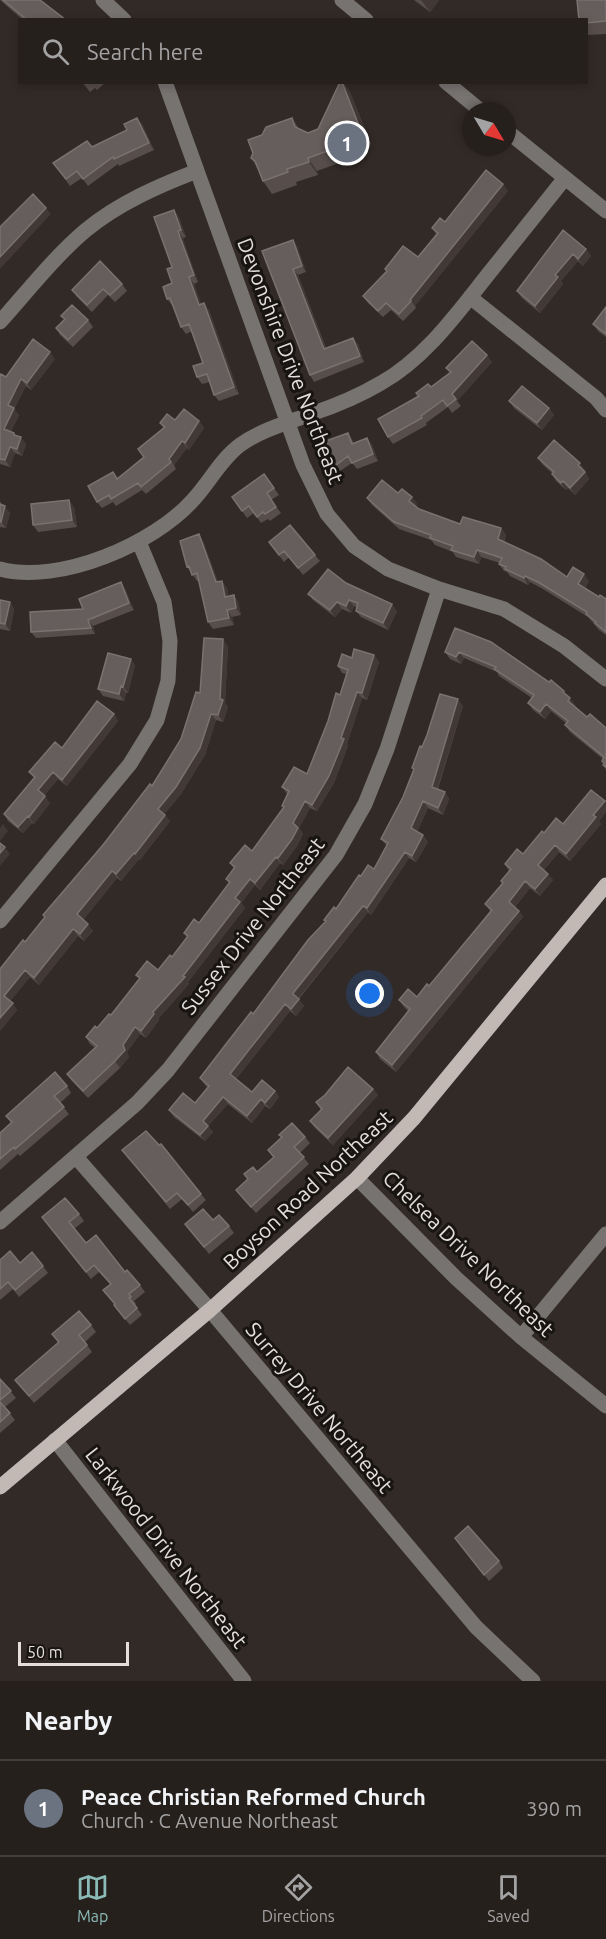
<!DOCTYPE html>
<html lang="en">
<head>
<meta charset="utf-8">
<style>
	:root { --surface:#26201d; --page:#2e2826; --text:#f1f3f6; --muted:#a4a3a4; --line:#423e3b; --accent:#8bbbb9 }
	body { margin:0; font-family:Ubuntu,sans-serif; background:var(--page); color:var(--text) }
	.compass { position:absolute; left:462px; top:102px; width:54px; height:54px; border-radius:50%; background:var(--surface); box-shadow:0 3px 9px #0003; rotate:128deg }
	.scale { position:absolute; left:18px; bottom:15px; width:111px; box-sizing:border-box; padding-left:6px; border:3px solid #e4dfdd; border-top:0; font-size:16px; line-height:21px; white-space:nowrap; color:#e4dfdd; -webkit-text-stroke:4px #171412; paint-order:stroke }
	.you { position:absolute; left:370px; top:994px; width:21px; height:21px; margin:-15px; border:4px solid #fff; border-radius:50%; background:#1a73e8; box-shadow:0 0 0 9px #1a73e833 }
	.badge { display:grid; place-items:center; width:39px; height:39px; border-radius:50%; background:var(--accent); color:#fff; font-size:20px; font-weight:700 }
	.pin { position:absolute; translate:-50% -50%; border:3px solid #fff; box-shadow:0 2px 6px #0006 }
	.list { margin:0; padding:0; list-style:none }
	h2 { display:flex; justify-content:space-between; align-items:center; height:78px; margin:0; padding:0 24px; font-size:26px }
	h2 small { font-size:20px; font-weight:400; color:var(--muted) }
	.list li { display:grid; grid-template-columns:39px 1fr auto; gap:18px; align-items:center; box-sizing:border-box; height:96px; padding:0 24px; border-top:2px solid var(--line) }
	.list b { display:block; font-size:22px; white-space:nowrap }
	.list p { margin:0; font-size:20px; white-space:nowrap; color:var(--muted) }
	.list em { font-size:20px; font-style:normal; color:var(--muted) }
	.icon { flex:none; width:33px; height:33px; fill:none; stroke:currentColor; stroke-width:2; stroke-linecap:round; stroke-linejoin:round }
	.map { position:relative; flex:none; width:606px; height:1681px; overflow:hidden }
	.search { position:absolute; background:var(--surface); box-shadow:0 3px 9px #0003; left:18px; right:18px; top:18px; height:66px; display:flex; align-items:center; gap:15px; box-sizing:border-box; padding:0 21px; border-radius:0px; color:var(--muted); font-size:22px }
	.sheet { height:174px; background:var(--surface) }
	nav { display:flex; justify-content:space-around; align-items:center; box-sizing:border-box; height:84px; border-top:2px solid var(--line); background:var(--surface); font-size:16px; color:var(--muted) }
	nav a { display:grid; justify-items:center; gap:3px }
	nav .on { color:var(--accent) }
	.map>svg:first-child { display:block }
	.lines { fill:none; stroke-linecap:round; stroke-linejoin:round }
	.minor { stroke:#777371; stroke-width:15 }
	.major { stroke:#c2b9b5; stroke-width:15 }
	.wall { fill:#574e4c }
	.shaded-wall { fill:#423937 }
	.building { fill:#665e5c; stroke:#7a7270; stroke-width:1.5 }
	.labels { text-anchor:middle; stroke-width:6; stroke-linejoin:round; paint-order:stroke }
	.street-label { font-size:21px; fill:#e4dfdd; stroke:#171412 }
</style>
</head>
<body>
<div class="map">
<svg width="606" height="1681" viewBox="0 0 606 1681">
	<rect width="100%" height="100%" fill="#322a27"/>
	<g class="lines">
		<path class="minor" d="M103 0 124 20
			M342 0 366 20
			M165 82 303 465 327 514 354 546 388 569 439 589 504 609 564 646 606 679
			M446 82 481 111
			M507 131 606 211
			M470 297 596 398 606 410
			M0 322C26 293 56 255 86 230 119 203 158 186 197 171
			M0 569C59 585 154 544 193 500 209 483 221 459 240 445 261 430 287 423 311 414 335 406 359 396 381 383 424 359 456 315 486 277 512 244 539 211 565 178
			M0 921 130 764 157 720 168 681 170 641 164 602 139 542
			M76 1157 210 1310 476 1627 533 1681
			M357 1178 456 1278 521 1337 606 1406
			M0 1222 137 1103 168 1070 336 855 365 804 387 749 439 589
			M521 1337 606 1234
			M55 1440 244 1681"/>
		<path class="major" d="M0 1487 210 1310 357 1178 414 1118 606 885"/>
	</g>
	<path class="wall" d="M0 0H40L66 20H23Z
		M414 0H439L430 12Z
		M606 0V34L587 35 586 20Z
		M82 82H106L97 90 95 88 90 92Z
		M340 82H343L350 92 371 144 367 153 317 171 318 175 296 182 297 185 272 194 263 181 258 169 251 158 262 135 292 118 299 129 308 133 318 129Z
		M142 124 154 150 119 166 118 164 88 186 82 178 70 186 53 163 92 147Z
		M508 191 415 306 416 308 403 321 391 310 383 317 368 303 363 296 386 272 385 269 418 257 436 234 432 228Z
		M179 217 186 237 183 238 184 243 198 282 194 284 201 304 209 310 239 394 219 401 214 395 210 382 202 384 197 377 203 363 192 331 186 334 181 327 173 305H172L167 299 172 283V267Z
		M563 230 586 249 591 256 583 266 578 261 561 281 563 284 540 313 522 298 517 291Z
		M297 246 306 272 298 275 326 348 358 344 364 362 314 382 310 375 262 251Z
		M122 284 127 291 115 302 108 295 92 312 77 297 72 290Z
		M606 307V337L598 331 593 324Z
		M61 316 88 320 93 327 73 347 60 335 56 328 64 320Z
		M55 359 31 390 26 386 14 409 19 415 11 431 26 444 22 456 15 453 10 467 0 464V376L6 377Z
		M492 362 457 401 461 406 452 413 448 407 426 423 427 425 393 444 388 437 419 396 450 373 446 368Z
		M509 401 549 408 554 415 542 430 514 408Z
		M175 420 199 421 204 428 189 450 187 448 174 465 176 469 146 494 142 490 116 506 113 502 102 508 97 502 113 472 118 478 144 457 138 449 163 428 160 423Z
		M348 433 354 443 367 438 372 445 378 461 357 469 352 463 340 471 336 465Z
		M538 458 580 463 589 479 575 495 568 488 566 490 556 481 552 474V473L543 465Z
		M264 474 279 495 271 500 281 513 270 521 268 519 261 523 254 513 247 518 232 497Z
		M398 493 412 497 417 504 415 506 419 509 460 524 501 528 506 535 504 542 567 577 589 581 585 588 599 597 606 599V635L599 630 588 617 543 589 530 582 528 585 510 576 507 572 504 571 499 564 500 563 481 557 479 564 456 557 453 552 435 545 431 540 399 529 372 505 367 498Z
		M0 501 1 503V505L10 513 6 528 0 527Z
		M74 507 77 527 38 532 33 525Z
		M203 541 218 582 227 588 228 596 234 595 238 602 241 615 232 617 234 625 213 629 208 622 199 581H197L187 567Z
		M269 542 315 555 320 561 303 575 289 557 284 562Z
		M346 583 397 611 388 630 361 617 356 611 357 608 354 606 351 613 342 609 335 617 313 600 308 594Z
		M125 589 134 610 93 626 95 634 36 638 31 632Z
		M0 600 10 602 14 609 10 631 0 629Z
		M455 628 568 696 575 705 574 706 587 717 606 728V770L603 765 604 764 602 761 603 759 570 732 565 725 566 723 551 711 545 719 533 710 528 703 532 698 499 676 497 672 464 658 461 664 450 659 445 652Z
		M228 646 225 703 228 707 223 722 216 720 205 755 181 794 164 814 170 821 140 860 139 859 121 881 117 878 83 920 93 931 84 941 78 936 39 985 30 977 10 1001 17 1010 0 1031 25 942 45 917 43 915 152 786 181 739 200 693Z
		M374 655 379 662 367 700 362 698 347 744 348 746 334 783 317 811 310 808 299 828 303 834 297 846 283 865 280 863 260 890 255 885 241 903 245 908 188 982 189 984 158 1019 159 1020 146 1038 140 1034 127 1052 129 1057 120 1068 88 1098 72 1081 67 1074 95 1048 90 1044 86 1037 97 1028 111 1015 139 979 136 975 158 970 172 957 187 938 184 933 199 923 229 884 226 879 234 869 230 863 252 851 283 808 282 806 288 795 282 787 307 774 340 695 346 674 342 673 338 666 352 658Z
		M135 665 128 693H126L124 701 103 696 98 689Z
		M463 706 438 789 445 792 449 799 443 815 428 808 417 832 423 835 428 842 416 862 409 858 371 915 368 912 299 999 304 1006 296 1016 290 1011 236 1079 252 1092 275 1091 279 1097 270 1109 265 1106 252 1123 228 1104 208 1126 213 1132 205 1141 174 1117 169 1110 195 1103 208 1088 205 1085 200 1078 253 1014 325 922 324 920 336 909 361 876 374 869 387 846 381 839 403 797 414 770 412 768 422 747Z
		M114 714 118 721 67 786 58 779 44 796 50 803 34 824 32 823 23 833 8 821 4 814 34 778 29 772 62 748Z
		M606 803V812L599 821 601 824 570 861 559 852 544 870 553 880 540 896 530 888 515 907 519 911 523 917 396 1072 380 1059 376 1052 408 1011 404 1007 399 1000 417 997 429 986 490 911 485 904 502 883 501 881 509 871 505 864 523 854 544 833Z
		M67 1086 71 1093 60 1103 69 1114 20 1156 18 1154 0 1170V1133L11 1123 6 1116Z
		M373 1089 378 1095 333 1145 315 1128 310 1121 321 1110 316 1102Z
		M305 1137 310 1143 300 1153 309 1164 256 1213 236 1190 248 1179 244 1174 257 1172 274 1158 268 1150Z
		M122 1150 201 1194 206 1200 193 1212 182 1199 170 1209Z
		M79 1214 84 1221 74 1229 86 1243 125 1272 140 1285 145 1292 134 1301 136 1304 135 1305 142 1315 130 1325 119 1312 114 1305H115L103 1290 110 1284 99 1272 91 1279 42 1217Z
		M213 1220 229 1226 234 1233 209 1254 185 1224Z
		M0 1260 43 1266 48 1273 19 1297 13 1289 0 1300Z
		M91 1325 96 1332 85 1342 92 1352 34 1403 15 1380 58 1343 52 1334Z
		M0 1379 16 1398 5 1407 15 1420 0 1433Z
		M455 1538 499 1561 503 1568 489 1581Z"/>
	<path class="shaded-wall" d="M421 0H439L430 12Z
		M342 82H343L350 92 371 144 367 153 358 140Z
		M137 118 142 124 154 150 149 143Z
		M308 158 317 171 318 175 309 162Z
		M503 184 508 191 415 306 410 300Z
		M46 208 51 214 0 269V257Z
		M174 210 179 217 186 237 181 230Z
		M178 231 183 238 198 282 194 275Z
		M293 240 297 246 306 272 302 266Z
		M586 249 591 256 583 266 578 259Z
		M573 254 578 261 561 281 563 284 540 313 535 306 555 275Z
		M293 269 298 275 328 355 324 349Z
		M189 277 194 284 204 312 199 305Z
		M204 303 209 310 239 394 234 387Z
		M353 338 358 344 364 362 360 356Z
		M50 352 55 359 31 390 27 383Z
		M487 355 492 362 457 401 452 394Z
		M21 379 26 386 14 409 19 415 8 436 4 429 8 405Z
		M549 408 554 415 542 430 537 423Z
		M199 421 204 428 189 450 185 443Z
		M21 437 26 444 22 456 17 449Z
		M367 438 372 445 378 461 373 454Z
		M182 441 187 448 174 465 169 459Z
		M10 447 15 453 10 467 5 460Z
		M580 463 585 470 583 472 578 465Z
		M585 472 589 479 575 495 570 488Z
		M563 481 568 488 566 490 561 483Z
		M412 497 417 504 413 508 409 501Z
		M69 500 74 507 77 527 72 520Z
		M5 506 10 513 6 528 1 522Z
		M501 528 506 535 502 545 498 539Z
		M199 534 203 541 221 589 216 582Z
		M477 550 481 557 479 564 474 557Z
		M584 574 589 581 583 591 578 584Z
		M525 576 530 582 528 585 524 578Z
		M222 581 227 588 230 603 225 597Z
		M121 582 125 589 134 610 129 603Z
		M234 595 238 602 241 615 236 608Z
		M349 600 354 606 351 613 346 606Z
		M10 602 14 609 10 631 5 624Z
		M337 602 342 609 335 617 330 610Z
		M392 604 397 611 388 630 383 623Z
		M227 610 232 617 234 625 229 618Z
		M88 620 93 626 95 634 91 628Z
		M223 639 228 646 225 703 228 707 223 722 218 715Z
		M459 652 464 658 461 664 456 657Z
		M374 655 379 662 367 700 362 693Z
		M131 659 135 665 128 693 123 687Z
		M121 686 126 693 124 701 119 694Z
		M357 692 362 698 347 744 348 746 334 783 317 811 312 805 341 738Z
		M570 698 575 705 573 708 568 701Z
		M458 699 463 706 436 793 432 787Z
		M546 704 551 711 545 719 540 712Z
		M114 714 118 721 67 786 62 780Z
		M211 714 216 720 205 755 181 794 163 816 158 809Z
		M53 772 58 779 43 797 38 790Z
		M445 792 449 799 443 815 438 808Z
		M45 796 50 803 34 824 29 817Z
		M305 801 310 808 299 828 303 834 297 846 283 865 278 858 293 823Z
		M423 801 428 808 416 835 411 828Z
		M605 801 606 803V812L599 821 601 824 570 861 566 854Z
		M165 815 170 821 140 860 135 854Z
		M28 816 32 823 23 833 18 827Z
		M3 824 8 831 0 841V828Z
		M423 835 428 842 416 862 412 856Z
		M555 845 559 852 542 872 538 865Z
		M5 847 10 854 0 866V853Z
		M405 852 409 858 371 915 367 908Z
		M134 853 139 859 121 881 116 874Z
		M276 857 280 863 260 890 255 883Z
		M112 871 117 878 82 921 77 914Z
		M548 874 553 880 540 896 535 889Z
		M250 879 255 885 241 903 245 908 188 982 189 984 158 1019 159 1020 146 1038 141 1031 153 1012 183 976 235 898Z
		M525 881 530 888 513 909 509 902Z
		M363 906 368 912 298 999 293 994 294 992Z
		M519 911 523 917 396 1072 392 1065Z
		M88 924 93 931 84 941 80 934Z
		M73 929 78 936 39 985 34 978Z
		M25 970 30 977 9 1003 4 996Z
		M299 999 304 1006 296 1016 291 1009Z
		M13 1003 17 1010 0 1031V1018Z
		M285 1004 290 1011 234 1081 230 1074Z
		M135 1027 140 1034 127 1052 129 1057 120 1068 115 1061 123 1045Z
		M373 1089 378 1095 333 1145 328 1138Z
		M275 1091 279 1097 270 1109 265 1103Z
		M223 1097 228 1104 208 1126 213 1132 205 1141 200 1135 203 1121Z
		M261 1099 265 1106 252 1123 247 1116Z"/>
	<path class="building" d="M3 0H40L66 20H27Z
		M577 0H606V21L586 23V20H579Z
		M340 82H342L361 131 358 140 308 158 309 162 287 169 288 172 263 181 255 161 251 158 253 153 248 140 262 135 266 127 292 118 295 127 308 133 318 129Z
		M137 118 149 143 114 159 113 157 83 179 77 171 66 179 53 163 87 141 92 147 127 130 124 124Z
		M486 170 503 184 410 300 411 301 399 314 386 303 378 311 363 296 387 271 385 269 403 246 418 257 438 233 432 228 440 218 445 222Z
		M33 194 46 208 0 257V227Z
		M174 210 181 230 178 231 180 237 194 275 189 277 199 305 204 303 234 387 214 395 207 374 197 377 193 366 203 363 189 324 181 327 170 298 167 299 163 287 172 283 167 269 172 267 154 217Z
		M563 230 586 249 578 259 573 254 555 275 558 277 535 306 517 291Z
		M293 240 302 266 293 269 324 349 353 338 360 356 310 375 262 251Z
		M100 261 122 284 110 295 103 289 87 305 72 290Z
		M72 305 88 320 68 340 56 328 65 319 61 316Z
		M606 307V334L593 324Z
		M33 339 50 352 27 383 21 379 8 405 14 408 4 429 14 433V435L21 437 17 449 10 447 5 460 0 459V376L1 374 6 377Z
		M472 341 487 355 452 394 456 399 447 406 443 400 421 416 422 418 388 437 378 419 419 396 416 393 428 384 431 387 451 372 446 368Z
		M522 386 549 408 537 423 509 401Z
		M184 409 199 421 185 443 182 441 169 459 171 462 141 487 138 483 111 499 109 495 97 502 88 486 113 472 117 479 144 457 138 449 165 427 160 423 167 414 175 420Z
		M348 433 352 444 367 438 373 454 352 463 348 456 336 465 326 441Z
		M554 440 580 463 578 465 585 472 570 488 563 481 561 483 552 474 554 472 538 458Z
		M264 474 274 488 267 493 276 507 265 514 263 512 257 517 249 506 242 511 232 497Z
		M382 480 398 493 402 489 412 497 409 501 419 509 460 524 463 517 501 528 498 539 541 559 567 577 573 567 584 574 578 584 599 597 600 595 606 599V632L595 623 596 622 586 614 587 612 538 582 525 576 524 578 505 569 506 567 499 564 502 558 477 550 474 557 451 550 453 546 430 538 431 535 394 522 367 498Z
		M69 500 72 520 33 525 31 504Z
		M0 504 5 506 1 522 0 521Z
		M290 525 315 555 298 568 284 551 279 555 269 542Z
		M199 534 216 582 222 581 225 597 234 595 236 608 227 610 229 618 208 622 197 573 192 575 189 566 187 567 180 541Z
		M328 569 346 583 392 604 383 623 356 611 358 603 349 600 346 606 337 602 330 610 308 594Z
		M121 582 129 603 88 620 91 628 31 632 30 612 83 609 79 599Z
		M0 600 10 602 5 624 0 623Z
		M455 628 491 642 549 682 551 680 564 691 563 692 570 698 568 701 587 717 590 714 606 728V767L603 765 604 763 602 761 604 757 565 725 568 721 546 704 540 712 528 703 534 695 494 669 496 667 459 652 456 657 445 652Z
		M204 638 223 639 220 699 223 700 218 715 211 714 200 748 176 787 158 809 165 815 135 854 134 853 116 874 112 871 77 914 88 924 80 934 73 929 34 978 25 970 4 996 13 1003 0 1018V969L23 940 25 942 45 917 43 915 103 845 150 784 152 786 181 739 196 692 200 693Z
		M354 649 374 655 362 693 357 692 341 738 344 739 329 776 312 805 305 801 293 823 298 828 292 839 278 858 276 857 255 883 250 879 235 898 240 902 183 976 185 977 153 1012 154 1014 141 1031 135 1027 123 1045 125 1050 115 1061 83 1091 67 1074 97 1046 86 1037 95 1026 97 1028 109 1014 111 1015 140 978 136 975 147 961 158 970 170 955 172 957 188 936 184 933 194 919 199 923 230 882 226 879 235 867 230 863 245 845 252 851 284 807 282 806 289 791 282 787 294 767 307 774 328 721 336 693 340 695 348 670 338 666 342 654 352 658Z
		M108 653 131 659 123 687 121 686 119 694 98 689Z
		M440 694 458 699 432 787 445 792 438 808 423 801 411 828 423 835 412 856 405 852 367 908 363 906 294 992 293 994 299 999 291 1009 285 1004 230 1074 252 1092 262 1080 275 1091 265 1103 261 1099 247 1116 223 1097 203 1121 208 1126 200 1135 169 1110 183 1093 195 1103 209 1086 200 1078 226 1044 251 1012 253 1014 308 940 326 921 324 920 334 907 336 909 359 875 361 876 368 865 374 869 388 843 381 839 403 797 414 769 412 768 420 746 422 747 427 735Z
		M97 701 114 714 62 780 53 772 38 790 45 796 29 817 28 816 18 827 4 814 35 777 29 772 55 742 62 748Z
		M591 790 605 801 593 815 596 817 566 854 555 845 538 865 548 874 535 889 525 881 509 902 519 911 392 1065 376 1052 410 1009 399 1000 408 989 417 997 427 984 429 986 492 910 485 904 503 883 501 881 511 869 505 864 517 849 523 854 542 831 544 833 556 818 563 824Z
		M0 843 5 847 0 853Z
		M348 1067 373 1089 328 1138 310 1121 322 1109 316 1102 325 1095Z
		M55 1072 67 1086 54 1096 64 1107 15 1149 14 1147 0 1159V1133L12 1122 6 1116Z
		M292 1123 305 1137 294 1147 304 1157 251 1207 236 1190 248 1179 244 1174 253 1167 257 1172 274 1157 268 1150 282 1137 279 1135Z
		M146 1131 159 1145 161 1144 201 1194 188 1205 177 1193 166 1202 122 1150Z
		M65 1198 79 1214 69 1222 86 1243 96 1235 125 1272 127 1270 140 1285 129 1294 131 1297 129 1298 137 1308 125 1319 114 1305 115 1304 103 1290 111 1284 94 1265 86 1272 42 1217Z
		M203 1209 213 1220 219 1215 229 1226 204 1247 185 1224Z
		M10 1251 20 1263 32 1252 43 1266 15 1290 8 1282 0 1289V1260Z
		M79 1311 91 1325 79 1335 87 1345 29 1396 15 1380 59 1342 52 1334Z
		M0 1379 11 1391 0 1400Z
		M0 1402 10 1413 0 1422Z
		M468 1526 499 1561 484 1575 455 1538Z"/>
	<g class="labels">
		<g class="street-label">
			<text transform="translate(290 361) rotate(69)" y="7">Devonshire Drive Northeast</text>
			<text transform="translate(253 926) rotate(-52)" y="7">Sussex Drive Northeast</text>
			<text transform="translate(308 1190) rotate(-43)" y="7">Boyson Road Northeast</text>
			<text transform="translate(468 1254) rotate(44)" y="7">Chelsea Drive Northeast</text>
			<text transform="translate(319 1408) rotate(50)" y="7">Surrey Drive Northeast</text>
			<text transform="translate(166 1548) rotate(52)" y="7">Larkwood Drive Northeast</text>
		</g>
	</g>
</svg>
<svg class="compass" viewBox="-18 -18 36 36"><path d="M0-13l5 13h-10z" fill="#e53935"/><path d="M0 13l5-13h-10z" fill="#a4a3a4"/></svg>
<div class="scale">50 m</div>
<div class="you"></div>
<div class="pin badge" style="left:347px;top:143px;background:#6b7280">1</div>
<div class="search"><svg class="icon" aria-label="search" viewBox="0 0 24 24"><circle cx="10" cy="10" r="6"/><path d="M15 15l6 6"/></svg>Search here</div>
</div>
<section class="sheet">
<h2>Nearby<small></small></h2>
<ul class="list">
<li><span class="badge" style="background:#6b7280">1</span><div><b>Peace Christian Reformed Church</b><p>Church · C Avenue Northeast</p></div><em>390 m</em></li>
</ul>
</section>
<nav>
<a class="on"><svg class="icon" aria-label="map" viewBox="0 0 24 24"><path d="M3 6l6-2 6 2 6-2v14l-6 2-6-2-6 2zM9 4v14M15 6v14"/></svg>Map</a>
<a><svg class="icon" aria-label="directions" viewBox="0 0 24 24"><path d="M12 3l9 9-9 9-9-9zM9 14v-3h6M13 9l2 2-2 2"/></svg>Directions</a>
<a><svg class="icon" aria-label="saved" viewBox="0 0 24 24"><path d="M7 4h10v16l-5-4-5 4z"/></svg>Saved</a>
</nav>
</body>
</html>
